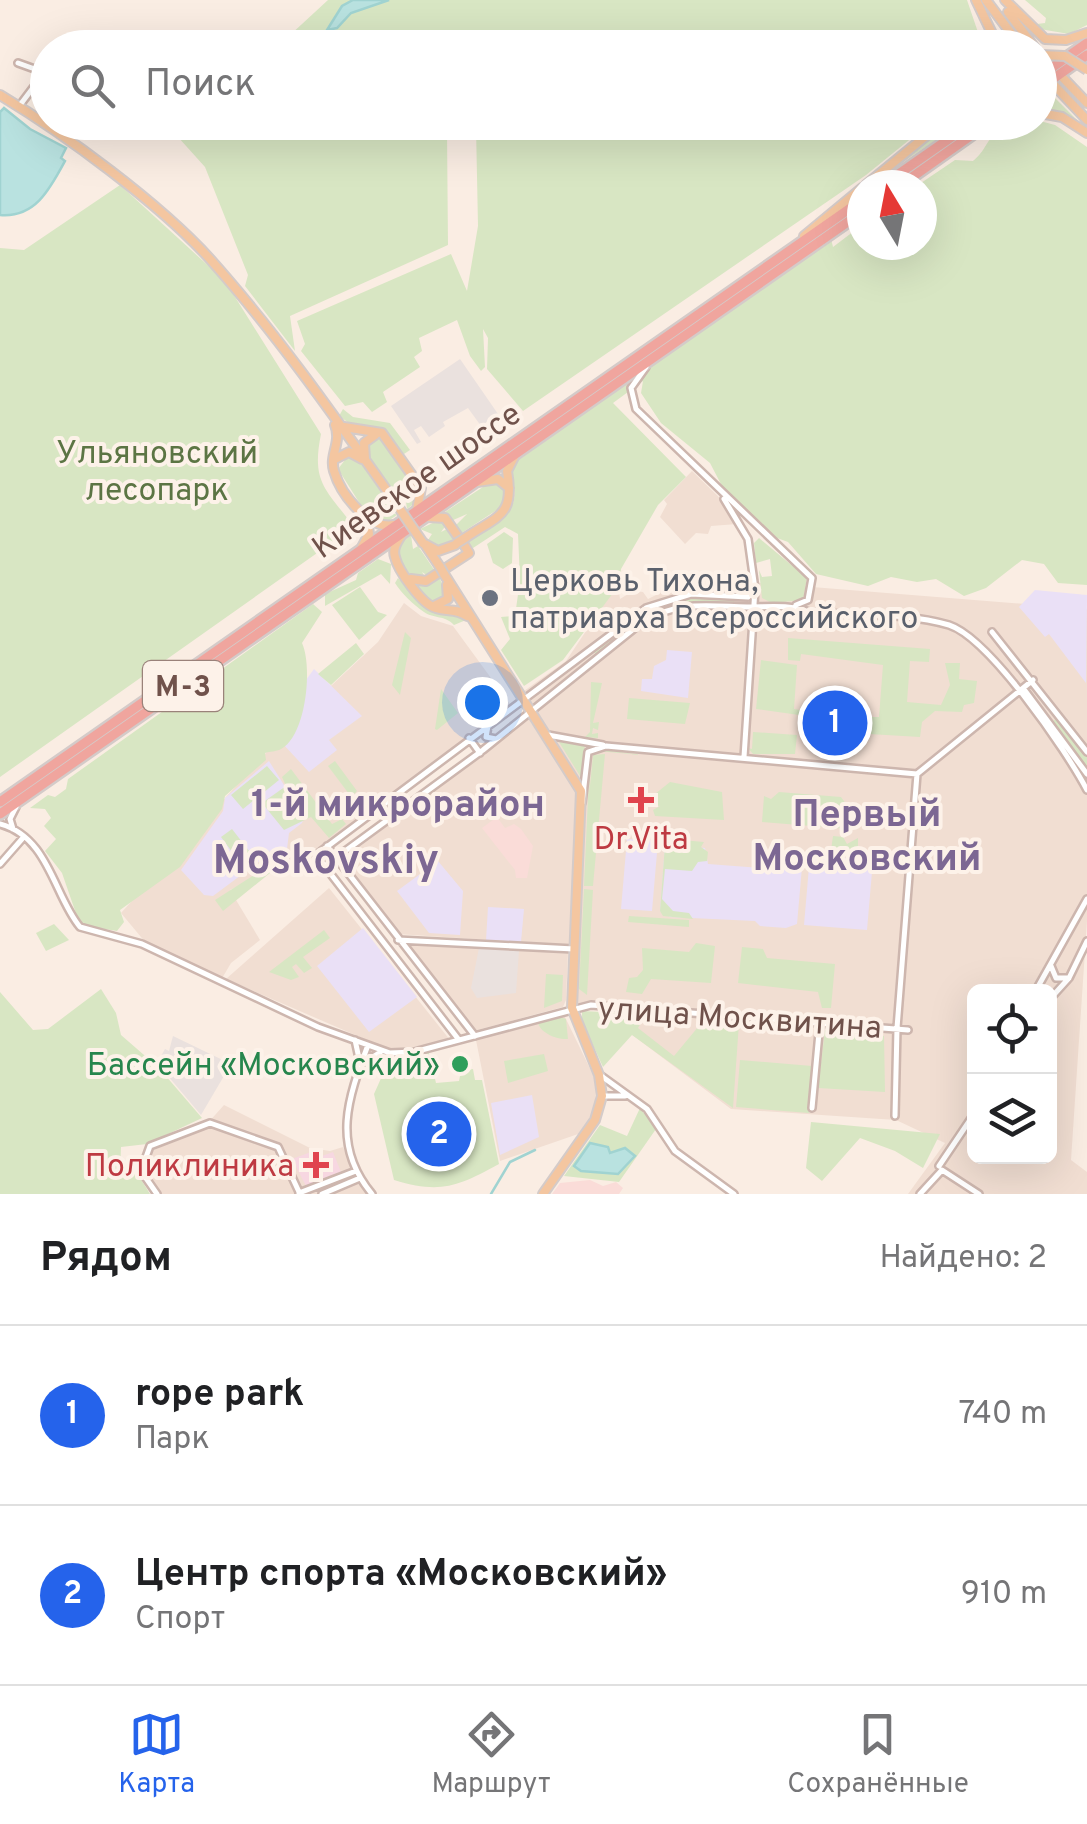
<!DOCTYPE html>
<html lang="ru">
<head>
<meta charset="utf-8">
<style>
	:root { --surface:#fff; --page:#f6f6f6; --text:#202124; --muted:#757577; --line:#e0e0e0; --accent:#2563eb }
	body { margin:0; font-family:Overpass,sans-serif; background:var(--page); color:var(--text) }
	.controls { position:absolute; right:30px; bottom:30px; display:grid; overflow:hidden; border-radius:15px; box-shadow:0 10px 40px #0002 }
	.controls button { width:90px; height:90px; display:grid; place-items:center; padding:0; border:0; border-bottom:2px solid var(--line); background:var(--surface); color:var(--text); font:50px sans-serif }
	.compass { position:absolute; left:847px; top:170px; width:90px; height:90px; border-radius:50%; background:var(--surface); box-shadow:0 10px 40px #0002; rotate:350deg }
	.you { position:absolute; left:482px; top:702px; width:35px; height:35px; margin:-25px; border:8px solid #fff; border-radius:50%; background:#1a73e8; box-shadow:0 0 0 15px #1a73e833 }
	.badge { display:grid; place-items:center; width:65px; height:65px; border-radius:50%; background:var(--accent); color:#fff; font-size:32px; font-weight:700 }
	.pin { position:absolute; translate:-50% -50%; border:5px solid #fff; box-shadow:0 2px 10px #0006 }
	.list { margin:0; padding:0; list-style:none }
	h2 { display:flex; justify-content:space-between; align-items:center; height:130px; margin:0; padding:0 40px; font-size:42px }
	h2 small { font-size:32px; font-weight:400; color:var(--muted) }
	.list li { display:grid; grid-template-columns:65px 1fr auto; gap:30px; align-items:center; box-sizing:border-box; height:180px; padding:0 40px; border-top:2px solid var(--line) }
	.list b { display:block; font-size:38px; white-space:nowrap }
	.list p { margin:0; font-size:32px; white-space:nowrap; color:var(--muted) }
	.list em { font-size:32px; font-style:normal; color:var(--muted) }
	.icon { flex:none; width:55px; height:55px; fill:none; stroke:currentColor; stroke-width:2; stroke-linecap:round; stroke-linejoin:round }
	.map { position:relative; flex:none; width:1087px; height:1194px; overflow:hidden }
	.search { position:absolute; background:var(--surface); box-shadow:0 10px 40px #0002; left:30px; right:30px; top:30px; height:110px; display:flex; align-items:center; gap:25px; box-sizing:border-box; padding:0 35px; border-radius:55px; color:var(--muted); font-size:38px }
	.sheet { height:490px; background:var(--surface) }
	nav { display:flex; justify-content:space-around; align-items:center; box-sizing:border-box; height:140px; border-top:2px solid var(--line); background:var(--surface); font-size:28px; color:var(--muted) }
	nav a { display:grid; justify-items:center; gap:5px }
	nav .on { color:var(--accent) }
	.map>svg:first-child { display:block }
	.residential { fill:#f1ded2; fill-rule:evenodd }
	.commercial { fill:#fadcd8 }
	.industrial { fill:#eae1de }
	.education { fill:#eae0f6 }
	.medical { fill:#f7d7e1 }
	.green { fill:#d8e6c3 }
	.water { fill:#b9e2e0; stroke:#a0d3d1; stroke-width:2.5 }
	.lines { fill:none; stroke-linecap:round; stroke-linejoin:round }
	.stream { stroke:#a0d3d1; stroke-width:2.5 }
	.minor-casing { stroke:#cdb6ae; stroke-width:10 }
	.major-casing { stroke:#d4cbc9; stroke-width:12 }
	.highway-casing { stroke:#d4cbc9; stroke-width:14 }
	.minor { stroke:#fff; stroke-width:5 }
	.major { stroke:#f4c6a0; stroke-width:8 }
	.highway { stroke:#f0a59e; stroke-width:9 }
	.major-bridge-casing { stroke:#d4cbc9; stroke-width:12; stroke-linecap:butt }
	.major-bridge { stroke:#f4c6a0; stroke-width:8 }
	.worship-dot { fill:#6b7280; stroke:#fdf2e9; stroke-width:4 }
	.health-dot { fill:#e0444e; stroke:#fdf2e9; stroke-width:4 }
	.leisure-dot { fill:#2e9e5b; stroke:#fdf2e9; stroke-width:4 }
	.labels { text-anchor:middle; stroke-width:8; stroke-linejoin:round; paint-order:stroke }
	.shield { fill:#fdf2e9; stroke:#9a827a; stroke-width:2.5 }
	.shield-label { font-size:30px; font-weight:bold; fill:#70524b }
	.park-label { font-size:32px; fill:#5c7544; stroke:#fdf2e9 }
	.street-label { font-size:32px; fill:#70524b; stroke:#fdf2e9 }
	.worship-label { font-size:32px; fill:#5b616d; stroke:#fdf2e9; text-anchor:start }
	.health-label { font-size:32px; fill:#be3a42; stroke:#fdf2e9 }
	.leisure-label { font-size:32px; fill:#27864d; stroke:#fdf2e9; text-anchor:end }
	.quarter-label { font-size:38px; font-weight:bold; fill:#7c6793; stroke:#fdf2e9 }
	.district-label { font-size:42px; font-weight:bold; fill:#7c6793; stroke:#fdf2e9 }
</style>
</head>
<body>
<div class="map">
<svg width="1087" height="1194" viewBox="0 0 1087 1194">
	<rect width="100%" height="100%" fill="#faede3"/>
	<path class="residential" d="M692 471 724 502 737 524 711 526 708 534 696 533 685 544 660 517 667 504 664 500Z
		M616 571 620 599 633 591 643 592 648 599 660 593 661 584H671V589L698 585 749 589 748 582 1087 609V921L1071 1160 1087 1172V1194H908L945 1143 896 1120 731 1109 627 1031 643 1011 575 1006 583 785 524 691 566 661 610 595ZM974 992H1050V1156H974Z
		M404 603 421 616 453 626 510 704 329 842 230 890 260 940 231 963 221 980 146 943 121 913 303 712 378 642Z
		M528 718 577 792 570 945 397 934 341 861Z
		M329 888 450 1040 392 1051 226 979Z
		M401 941 568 952 566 1000 563 1007 473 1031Z
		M560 1015 565 1017 597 1083 594 1112 581 1133 500 1161 476 1040Z
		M224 1105 310 1148 330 1151 343 1147 366 1194H158L146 1166 152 1151 207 1124Z"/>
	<path class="commercial" d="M497 817 505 828 514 824 521 829 533 846 527 878H516L515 870 482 828Z
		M590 1180 603 1186 616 1182 623 1188 619 1194H552L560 1183Z"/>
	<path class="industrial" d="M460 359 498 414 481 426 468 408 443 422 445 426 429 437 421 426 414 430 421 442 417 444 391 406Z
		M479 948 519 951 516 993 477 998 471 988Z
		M173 1036 231 1064 201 1115 157 1063 165 1049 169 1051Z"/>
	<path class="education" d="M1035 590 1087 595 1086 683 1049 634 1045 637 1019 607Z
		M667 650 692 652 688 698 641 691 642 679H652L654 666 666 660Z
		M314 669 362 716 329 740 337 750 309 772 283 744 292 699Z
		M269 761 304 817 302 823 289 833 287 849 260 861 213 896 204 895 181 870 223 811 225 798Z
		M627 839 658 841 652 911 621 909Z
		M665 844 705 848 708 864 761 868 766 853 803 856 797 924 786 928 760 926 755 921 670 917 660 911Z
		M810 855 873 860 867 930 804 925Z
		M438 861 463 891 460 935 429 933 397 891Z
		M488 907 524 909 521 942 486 940Z
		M363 928 417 997 369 1032 317 966Z
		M532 1095 539 1137 500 1155 491 1103Z"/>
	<path class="medical" d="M319 1149 322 1156 333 1152 341 1172 306 1186 292 1159Z"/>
	<path class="green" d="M328 0H967L983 47 276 48Z
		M1025 0H1087V25L1069 34 1040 29 1037 24 1045 23 1046 18Z
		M1040 94 1047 99 1053 96 1087 130 1040 110Z
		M1040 121 1055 125 1087 147V585L1058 583 1044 564 1022 560 986 588 964 596 936 579 917 582 891 577 868 586 816 574 788 542 777 538 723 488 710 463 661 423 641 393 643 381 613 403 686 477 658 505 621 569 619 585 563 660 524 686 501 650 510 639 501 617 515 616 520 580 518 534 505 527 473 548 467 544C490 515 526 524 511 472L517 461 831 239 833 247 862 225V245H922V185H918L955 160 973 161C981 154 983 150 988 142 999 124 1024 124 1040 121Z
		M194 123 930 122V123L866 175 523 411 487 369 488 338 483 329 485 367 481 371 470 356 457 320 419 338 422 351 414 357 420 367 383 392 387 402 372 412 363 402 345 406 301 351 305 344 297 321 451 254 467 291 478 226 476 127 447 132 448 245 290 316 295 351 245 286 248 275 205 167 178 137Z
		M946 123H961L869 185Z
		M120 185 225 281 321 434C311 483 326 489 354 527L0 777V248L24 250Z
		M343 409 353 417 390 423 410 450 404 454 383 430 356 428 339 416Z
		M378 437 410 475 407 493 411 482 418 488 416 502 407 509 405 495 400 499 366 453 365 446Z
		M348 456 362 465 391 506 386 509 397 515 385 523 369 515 382 511 364 510 338 469Z
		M489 483H500L508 491 506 504 460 534 455 526 467 514 451 521 442 514Z
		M441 519 447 524 441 532 449 528 457 539 440 548 428 540 432 534 420 529Z
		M504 532 513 538 512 563 503 569 493 563 487 544Z
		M411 535 413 549 418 546 435 571 428 576 422 572 426 579 412 577 399 559 400 543Z
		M759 538 807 578 803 600 772 603 762 598 759 570 762 577 772 576 770 559 756 563 754 543Z
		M378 559 391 564 390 584 381 574 325 606V594L356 580 358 573Z
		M439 576 446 595 437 603 427 599 417 585Z
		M398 578 427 609 455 613 466 620 454 625C445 615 434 619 424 612 414 605 401 593 395 583Z
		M360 587 378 612 387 615 359 640 332 605Z
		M692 597 735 599 734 602C668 598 646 617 596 655L594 652 651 610Z
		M313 604 322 612 302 643C313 667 306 736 281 749 276 752 270 751 265 753L266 760 225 796 222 809 180 867 120 910 124 922 117 931 80 925 62 873 45 851 56 839 44 826 51 818 45 809 30 808 48 795 55 797 66 789 68 779Z
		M405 632 411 638 400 695 392 685Z
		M788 638 930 649 929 662 910 661 907 702 941 705 950 685 945 663H960L959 679 977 681 974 703 964 705 962 712 935 711 922 722 920 737 869 734 870 717H879L883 665 801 654 800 661 788 660Z
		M356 643 364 654 331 685 318 674Z
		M761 660 797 665 794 709 835 716 806 714V715L864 720 862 732 805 728 806 716 756 709Z
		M591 682 602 683 593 723 599 722 598 730 593 728 592 734 598 733V738L585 737 590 732Z
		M441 689 458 713 437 730 435 729Z
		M629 698 690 703 685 724 627 719Z
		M1057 718 1087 757V770L1052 722Z
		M753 732 797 735 795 754H753L748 748 752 749Z
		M559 742 585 744 582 779Z
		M595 749 643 755 596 751 591 755 589 796 593 755 605 754 593 886H584L590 753Z
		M335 761 357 791 345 804 342 801 349 794 328 766Z
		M267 766 279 780 243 809 231 795Z
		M291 769 332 824 342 819 346 824 329 838 311 817 284 830 262 803 286 786 282 777Z
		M670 782 722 792 724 820 655 816 653 810 660 806 654 805 655 794Z
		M779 792 841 797 850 809 848 829 762 822 764 796 771 799Z
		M232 829 253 856 241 864 221 837Z
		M833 836 843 837 847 844 858 838V857L816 853 831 850Z
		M682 840 704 842 701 847 708 852 707 861 698 862 692 871 665 869 662 899 673 911 689 913 693 919 663 916 660 911 665 844 684 846Z
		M276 861 275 869 223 911 215 900Z
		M584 889 593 890 587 995 579 989Z
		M629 916 689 920V927L628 922Z
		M54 924 69 940 46 951 36 933Z
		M324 930 330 938 303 957 312 968 304 973 296 964 292 967 299 977 291 980 269 972Z
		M696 943 715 946 711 983 651 979 642 994 626 992 629 978 637 977 643 970 642 948 689 952Z
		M742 947 763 949 767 958 835 964 831 1008H822L818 992 738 983Z
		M546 974 563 975 562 1001 544 1008Z
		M101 989 116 1013 121 1035 159 1068 202 1118 147 1144 121 1147 120 1174 137 1173 150 1194H0V992L33 1030 48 1029Z
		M582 1011 646 1014 638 1028 674 1056 703 1021 739 1023 733 1108 632 1035 603 1067 582 1021Z
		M558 1016 566 1019 568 1039C556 1040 539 1032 538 1022Z
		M825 1030 884 1036 885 1092 818 1088Z
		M429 1053 436 1083 459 1081 461 1071 473 1069 475 1080H482L499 1164C457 1187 440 1194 394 1180L374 1094 391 1056Z
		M544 1054 548 1071 508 1083 504 1061Z
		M740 1060 812 1066 809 1113 736 1107Z
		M640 1108 656 1129 619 1182 564 1176 600 1125 627 1136Z
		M811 1122 940 1134 923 1168 895 1151 860 1138 822 1181 806 1168Z"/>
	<path class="water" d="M353 0H389L351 13 337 28 327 30 342 6Z
		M4 108 30 129 66 148 61 158 65 161C50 189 35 218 0 215V112Z
		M590 1143 608 1147 610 1153 625 1148 635 1156 618 1174 581 1171 574 1166Z"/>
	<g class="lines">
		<path class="stream" d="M491 1194 510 1162 535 1150"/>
		<defs>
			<path id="minor" d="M18 63 43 72
				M20 105 48 68
				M646 367 631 388 636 409 812 578 808 600 796 605
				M724 499 748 539 755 589 744 757
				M992 632 1087 752
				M1023 688 1087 774
				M488 726 486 737 496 739
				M548 735 603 745
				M469 738 480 753
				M917 774 1033 680
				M582 803 588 752 606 746 917 774
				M0 824C49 837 54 896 80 927L142 944 318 1027 390 1053 414 1052 591 1005 908 1030
				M13 829 10 819 16 807
				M327 846 475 1036
				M0 864 22 839
				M322 868 483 750 641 623C678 600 706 606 747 607 769 607 788 604 809 612 854 616 906 612 949 625 989 638 1066 750 1087 790
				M398 940 574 949
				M1051 966 1056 978H1069
				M1035 992 1087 899
				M1050 999 1069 978 1087 941
				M355 1040 360 1063
				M459 1040 316 855 646 608 691 594 748 597 755 589
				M368 1045C348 1098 331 1145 372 1194
				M362 1064 382 1051
				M600 1075 647 1109 675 1151 734 1194
				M602 1096H625
				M972 1102 974 1097
				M812 1108 820 1022
				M895 1116 897 1028 917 774
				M939 1166 974 1114
				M299 1193 356 1171
				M157 1194 141 1171 150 1146 210 1123 278 1147 300 1194
				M322 1194 360 1178
				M920 1194 942 1170 979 1194"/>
			<path id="major" d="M976 0 999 48
				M986 0 1022 48
				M1005 0 1045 39 1066 40 1087 33
				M1008 12 1035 48
				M1064 79 1087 103
				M1054 85 1087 120
				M0 95C65 134 159 203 210 259 277 334 337 420 395 502
				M1040 113 1062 117 1087 133
				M866 185 943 122
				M804 236 862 188
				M335 425C342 442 329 455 334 471 341 495 369 530 394 525
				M344 427 382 433 421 488 417 510
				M335 459 349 452 362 459
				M365 459 364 443 375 435
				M477 482 498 479 509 488
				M428 517 445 518 459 538
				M402 534C398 541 392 548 395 557 398 570 422 605 436 608 448 612 456 608 467 616
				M465 538C499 515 515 516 507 471L514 457
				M423 543 438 551 455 545
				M426 546 440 567
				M362 547 369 534 367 519
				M444 574 581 791 572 1008 599 1075 602 1096 595 1120 543 1194
				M411 579 426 581 469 553 463 543
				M434 606 448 599 447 585"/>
			<path id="highway" d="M1040 76 1087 43
				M1040 88 1087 55
				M883 185 973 122
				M901 185 990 122
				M0 802 862 200
				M0 814 862 212"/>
		</defs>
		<use href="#minor" class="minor-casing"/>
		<use href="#major" class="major-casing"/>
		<use href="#highway" class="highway-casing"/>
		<use href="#minor" class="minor"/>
		<use href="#major" class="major"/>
		<use href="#highway" class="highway"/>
		<defs>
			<path id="major-bridge" d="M1040 55 1065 56 1087 70
				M395 502 423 543
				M457 543 465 538
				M440 567 444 574"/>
		</defs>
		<use href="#major-bridge" class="major-bridge-casing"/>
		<use href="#major-bridge" class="major-bridge"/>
	</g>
	<circle class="worship-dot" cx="490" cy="598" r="10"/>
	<g class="health-dot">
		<path d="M636 785h10v10h10v10h-10v10h-10v-10h-10v-10h10z"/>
		<path d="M311 1150h10v10h10v10h-10v10h-10v-10h-10v-10h10z"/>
	</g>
	<circle class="leisure-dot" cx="460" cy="1064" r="10"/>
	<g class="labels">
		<rect class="shield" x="143" y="661" width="80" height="50" rx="8"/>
		<g class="shield-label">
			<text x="183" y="696">М-3</text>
		</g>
		<g class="park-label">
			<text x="157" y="463">Ульяновский<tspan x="157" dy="37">лесопарк</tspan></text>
		</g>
		<g class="street-label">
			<text transform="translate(416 480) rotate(-35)" y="11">Киевское шоссе</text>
			<text transform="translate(740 1017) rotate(4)" y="11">улица Москвитина</text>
		</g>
		<g class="worship-label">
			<text x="510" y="591">Церковь Тихона,<tspan x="510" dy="37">патриарха Всероссийского</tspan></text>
		</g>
		<g class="health-label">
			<text x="641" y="849">Dr.Vita</text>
			<text x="294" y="1176" text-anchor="end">Поликлиника</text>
		</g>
		<g class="leisure-label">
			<text x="440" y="1075">Бассейн «Московский»</text>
		</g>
		<g class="quarter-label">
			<text x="398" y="816">1-й микрорайон</text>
			<text x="867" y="826">Первый<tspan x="867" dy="44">Московский</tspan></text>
		</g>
		<g class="district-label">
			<text x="326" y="873">Moskovskiy</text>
		</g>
	</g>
</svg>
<div class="controls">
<button><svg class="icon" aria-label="locate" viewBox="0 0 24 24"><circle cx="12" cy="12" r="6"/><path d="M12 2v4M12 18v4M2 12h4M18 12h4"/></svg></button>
<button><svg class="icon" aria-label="layers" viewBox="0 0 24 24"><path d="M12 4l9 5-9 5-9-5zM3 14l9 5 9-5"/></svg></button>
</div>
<svg class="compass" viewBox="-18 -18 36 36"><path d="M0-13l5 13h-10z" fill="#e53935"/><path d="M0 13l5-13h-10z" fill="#757577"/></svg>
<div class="you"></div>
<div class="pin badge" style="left:835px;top:723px">1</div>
<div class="pin badge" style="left:439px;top:1134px">2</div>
<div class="search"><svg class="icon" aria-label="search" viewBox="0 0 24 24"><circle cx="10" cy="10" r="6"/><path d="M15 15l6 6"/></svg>Поиск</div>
</div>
<section class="sheet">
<h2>Рядом<small>Найдено: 2</small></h2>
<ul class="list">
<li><span class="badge">1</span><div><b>rope park</b><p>Парк</p></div><em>740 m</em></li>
<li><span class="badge">2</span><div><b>Центр спорта «Московский»</b><p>Спорт</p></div><em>910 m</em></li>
</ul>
</section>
<nav>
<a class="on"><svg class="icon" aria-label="map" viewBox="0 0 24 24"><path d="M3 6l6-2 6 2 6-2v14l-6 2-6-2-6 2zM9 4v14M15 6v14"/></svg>Карта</a>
<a><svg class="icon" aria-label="directions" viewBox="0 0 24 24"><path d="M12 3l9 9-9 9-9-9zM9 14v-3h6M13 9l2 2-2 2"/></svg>Маршрут</a>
<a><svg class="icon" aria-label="saved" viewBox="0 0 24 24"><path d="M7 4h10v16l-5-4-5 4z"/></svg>Сохранённые</a>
</nav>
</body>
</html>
